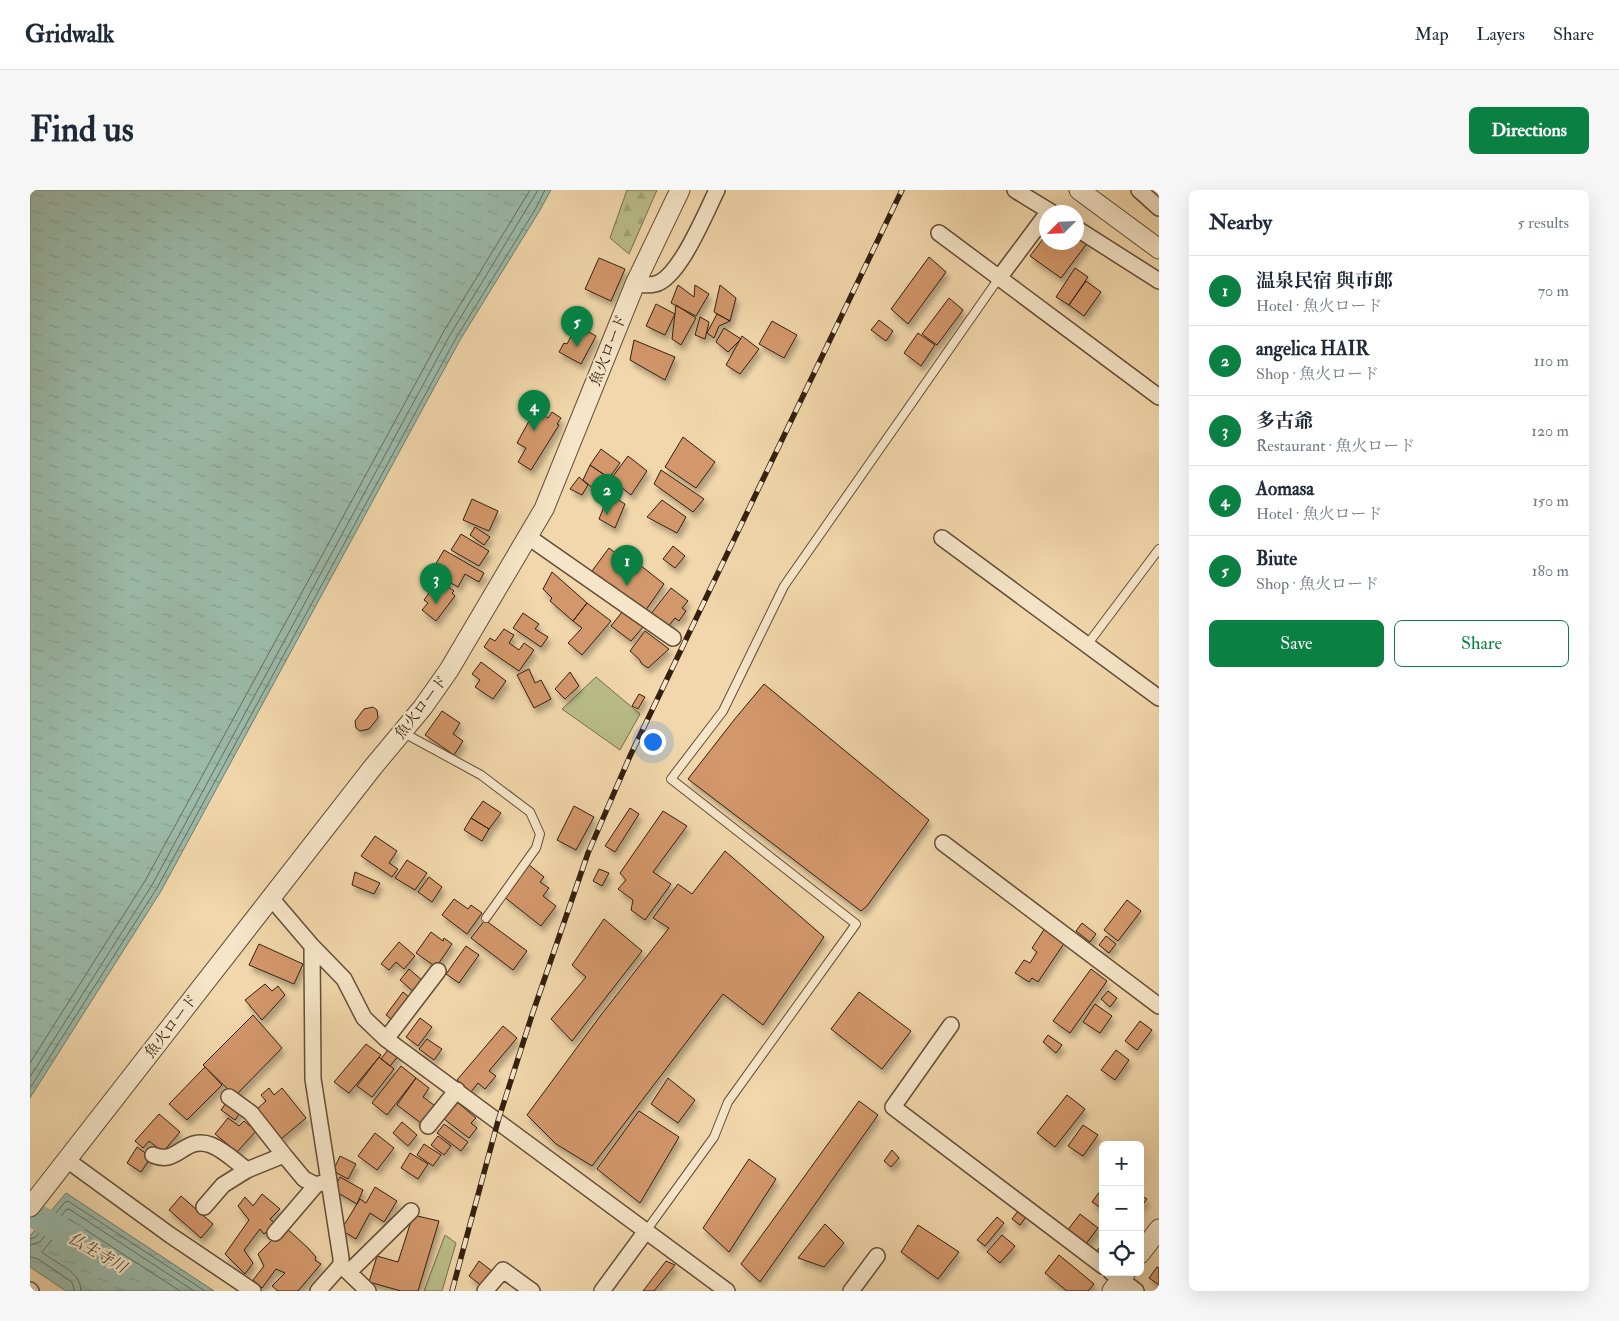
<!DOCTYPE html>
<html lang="en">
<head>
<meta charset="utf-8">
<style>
	:root { --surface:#fff; --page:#f6f6f7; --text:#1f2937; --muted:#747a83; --line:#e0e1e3; --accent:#0b8043 }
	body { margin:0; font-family:"IM FELL Double Pica","Noto Serif JP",serif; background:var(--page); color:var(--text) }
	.controls { position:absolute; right:15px; bottom:15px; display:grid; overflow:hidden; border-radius:8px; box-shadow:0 5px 20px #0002 }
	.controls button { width:45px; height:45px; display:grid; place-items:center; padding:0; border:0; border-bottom:1px solid var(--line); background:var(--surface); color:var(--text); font:25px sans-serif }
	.compass { position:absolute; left:1009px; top:15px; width:45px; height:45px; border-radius:50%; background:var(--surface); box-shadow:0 5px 20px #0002; rotate:246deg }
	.you { position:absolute; left:622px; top:551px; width:18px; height:18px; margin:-12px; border:4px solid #fff; border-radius:50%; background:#1a73e8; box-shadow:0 0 0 8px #1a73e833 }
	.badge { display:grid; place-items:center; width:32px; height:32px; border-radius:50%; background:var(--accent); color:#fff; font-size:16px; font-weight:700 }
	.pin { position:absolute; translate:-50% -41px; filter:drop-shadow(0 1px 2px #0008) }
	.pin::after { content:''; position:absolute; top:26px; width:18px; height:15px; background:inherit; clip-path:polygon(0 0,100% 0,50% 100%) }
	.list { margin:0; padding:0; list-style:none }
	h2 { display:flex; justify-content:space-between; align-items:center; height:65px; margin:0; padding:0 20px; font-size:21px }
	h2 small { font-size:16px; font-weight:400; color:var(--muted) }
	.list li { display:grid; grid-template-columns:32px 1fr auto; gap:15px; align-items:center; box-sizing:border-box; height:70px; padding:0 20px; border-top:1px solid var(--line) }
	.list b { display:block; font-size:19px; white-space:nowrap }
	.list p { margin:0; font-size:16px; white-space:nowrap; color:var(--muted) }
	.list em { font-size:16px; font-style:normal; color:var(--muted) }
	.actions { display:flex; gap:10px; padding:15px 20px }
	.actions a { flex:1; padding:11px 0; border:1px solid var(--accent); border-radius:8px; text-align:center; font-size:18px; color:var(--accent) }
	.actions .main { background:var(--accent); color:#fff }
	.icon { flex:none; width:28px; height:28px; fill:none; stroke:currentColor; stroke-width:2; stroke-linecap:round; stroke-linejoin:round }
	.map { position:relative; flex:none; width:1129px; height:1101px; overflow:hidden; border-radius:8px }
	header { display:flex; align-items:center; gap:30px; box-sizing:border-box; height:70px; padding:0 25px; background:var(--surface); border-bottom:1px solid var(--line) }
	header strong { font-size:24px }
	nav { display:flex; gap:28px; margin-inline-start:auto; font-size:18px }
	.intro { display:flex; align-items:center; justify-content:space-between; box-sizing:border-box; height:120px; padding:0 30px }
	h1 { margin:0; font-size:35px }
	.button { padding:12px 22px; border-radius:8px; background:var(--accent); color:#fff; font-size:18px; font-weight:700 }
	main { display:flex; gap:30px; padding:0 30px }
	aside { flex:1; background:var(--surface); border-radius:8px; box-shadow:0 5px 20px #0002 }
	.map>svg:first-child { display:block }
	.grass { fill:#babe89; stroke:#786e4c }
	.forest { fill:url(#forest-firs); stroke:#786e4c }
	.water { fill:url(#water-ripples); stroke:#727c6b }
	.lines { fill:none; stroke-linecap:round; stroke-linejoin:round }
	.shore { stroke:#686c5c; stroke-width:1 }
	.river { stroke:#9bbaa9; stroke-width:26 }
	.building { fill:#d2976a; stroke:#351f0f; filter:url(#shadow) }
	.service-casing { stroke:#644d36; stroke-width:10 }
	.minor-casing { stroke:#644d36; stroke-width:18 }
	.tertiary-casing { stroke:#644d36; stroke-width:21 }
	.service { stroke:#f6e5c8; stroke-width:8 }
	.minor { stroke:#f6e5c8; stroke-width:15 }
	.tertiary { stroke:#f6e5c8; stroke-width:19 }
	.rail-casing { stroke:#351f0f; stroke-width:5.5 }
	.rail { stroke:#f6e5c8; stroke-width:4; stroke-dasharray:11; stroke-linecap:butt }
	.labels { text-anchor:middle; stroke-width:4.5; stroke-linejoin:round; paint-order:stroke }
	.street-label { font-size:15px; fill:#351f0f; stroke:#f6e5c8 }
	.water-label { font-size:16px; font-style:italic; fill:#544e3d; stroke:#f6e5c8 }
</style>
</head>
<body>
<header>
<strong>Gridwalk</strong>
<nav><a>Map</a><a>Layers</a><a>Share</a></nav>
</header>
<div class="intro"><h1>Find us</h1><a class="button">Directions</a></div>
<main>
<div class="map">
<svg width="1129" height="1101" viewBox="0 0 1129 1101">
	<defs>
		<pattern id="forest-firs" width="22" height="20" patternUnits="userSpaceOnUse" patternTransform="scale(1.25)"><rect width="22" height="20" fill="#babe89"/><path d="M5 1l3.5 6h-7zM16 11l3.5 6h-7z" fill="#a0a375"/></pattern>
		<pattern id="water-ripples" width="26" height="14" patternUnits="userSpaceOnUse" patternTransform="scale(1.25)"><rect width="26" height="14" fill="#9bbaa9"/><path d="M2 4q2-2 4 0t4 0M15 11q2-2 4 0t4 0" fill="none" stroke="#869f90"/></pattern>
		<filter id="shadow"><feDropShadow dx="3" dy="5.5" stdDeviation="2.5" flood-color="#0004"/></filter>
	</defs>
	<rect width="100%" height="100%" fill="#f1d7ab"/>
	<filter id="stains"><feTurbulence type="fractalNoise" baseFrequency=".004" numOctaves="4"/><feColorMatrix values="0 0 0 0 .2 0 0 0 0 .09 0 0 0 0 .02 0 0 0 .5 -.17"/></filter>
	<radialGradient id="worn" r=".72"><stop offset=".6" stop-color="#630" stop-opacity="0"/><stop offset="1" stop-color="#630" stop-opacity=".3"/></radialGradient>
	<path class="grass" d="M566 487 610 524 590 560 532 519Z
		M415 1045 426 1053 412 1101H394Z"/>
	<path class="forest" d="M597 0H627L599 64 580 48Z"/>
	<path class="water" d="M0 0H521L510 20 430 150 131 701 0 908Z
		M36 1003 184 1101H36L0 1077V1046Z"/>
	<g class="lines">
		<path class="shore" d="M0 873 115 691 414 141 500 0
			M0 887 122 695 420 145 508 0
			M0 898 127 698 426 148 506 18 515 0
			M0 1049 6 1047 35 1012 38 1011 175 1101
			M0 1055 10 1052 36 1020 39 1019 164 1101
			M0 1067 8 1069 39 1090 43 1094 44 1101
			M51 1101C51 1080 25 1074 12 1062L39 1029 150 1101"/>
		<path class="river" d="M0 1023 45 1048"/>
	</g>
	<path class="building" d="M1046 44 1058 52 1031 88 1000 66 1016 45V52H1046Z
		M899 67 916 82 878 134 861 119Z
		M569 68 595 79 581 111 555 99Z
		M1045 78 1058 87 1039 115 1026 107Z
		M1056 91 1071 102 1054 126 1039 115Z
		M648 95 664 107 665 95 679 104 666 126 641 113Z
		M690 95 706 108 700 131 684 122Z
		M919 108 933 120 907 155 892 144Z
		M626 114 645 124 635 145 616 136Z
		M646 115 666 128 651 155 642 149Z
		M687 124 700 131 689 136 684 148 677 143Z
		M670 127 679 132 675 149 665 145Z
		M849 130 863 141 856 151 841 140Z
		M742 131 767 145 754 168 729 154Z
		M547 135 566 146 551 174 529 162 534 153 537 154Z
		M694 138 711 149 698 162 686 152Z
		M888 143 905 155 891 176 874 163Z
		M712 146 729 159 710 184 696 175Z
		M604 150 645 167 635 190 600 170Z
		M505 220 518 228 522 222 531 228 527 234 529 235 501 280 488 272 496 258 487 253Z
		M653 247 685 272 666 298 635 277Z
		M571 259 590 273 579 288 560 275Z
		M598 266 617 281 601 305 581 289Z
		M560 275 579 288 570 304 553 290Z
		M631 280 674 309 663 322 624 294Z
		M549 287 558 295 552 305 540 299Z
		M579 304 595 314 585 338 569 329Z
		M442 309 468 321 459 341 433 330Z
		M632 310 656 327 647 343 617 327Z
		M445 337 460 347 454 355 440 345Z
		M431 344 459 361 449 376 421 360Z
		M643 356 655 366 645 378 633 369Z
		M579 358 603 377 610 375 634 394 613 424 562 381Z
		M414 360 454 383 449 392 435 384 428 397 401 382Z
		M522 382 557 413 543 431 520 411 522 408 513 399Z
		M410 394 414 398 416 395 424 401 422 403 425 406 406 431 392 420 398 413 394 410 401 400 403 402Z
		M641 398 658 411 652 418 656 421 649 431 645 428 637 438 620 425Z
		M557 413 581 431 552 465 538 453 552 438 543 431Z
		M592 422 613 437 601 451 581 436Z
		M493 423 509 434 505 439 518 447 511 457 483 438Z
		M474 439 484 445 479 453 489 460 494 453 504 460 489 481 454 457 460 448 465 451Z
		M615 441 639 459 618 478 612 474 609 469 600 461Z
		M451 472 476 491 463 509 445 497 450 490 442 484Z
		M499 479 505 493 511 490 521 509 504 518 487 485Z
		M540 482 549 496 535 509 525 499Z
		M734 494 899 630 837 716 831 721 658 589 704 530Z
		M609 504 615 507 608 519 602 516Z
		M343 517 347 520 348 528 339 539 330 541 326 538 325 531 334 519Z
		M412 521 430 533 423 544 433 551 424 565 395 545Z
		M453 611 471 623 459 639 441 628Z
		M544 616 564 627 546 660 527 650Z
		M600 618 609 624 585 662 575 656Z
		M633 621 657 636 623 682 641 694 615 730 601 720 603 710 588 699 596 690 590 683Z
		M441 628 459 639 452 651 434 640Z
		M345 646 367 661 359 673 368 679 362 687 331 666Z
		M695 661 794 747 733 835 693 804 562 976 526 954 497 925 571 825 639 738 623 728 648 694 662 704Z
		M377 670 397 683 385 700 365 688Z
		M498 674 514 687 510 692 519 698 513 706 526 716 511 736 473 706Z
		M569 679 579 683 572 696 563 691Z
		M325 682 350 693 344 704 322 695Z
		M399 687 412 697 402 712 388 702Z
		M424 709 438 719 441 715 452 723 437 744 412 725Z
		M1097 710 1111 721 1088 751 1074 740Z
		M574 729 612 761 542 851 521 829 556 787 542 775Z
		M455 730 497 761 483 780 441 748Z
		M1052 733 1066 744 1060 752 1046 741Z
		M1015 738 1035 752 1008 792 1002 788 999 792 985 783 994 770 1000 773 1007 762 1002 758Z
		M401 742 413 751 414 748 422 754 406 777 386 763Z
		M1076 746 1086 754 1079 763 1069 755Z
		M369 752 385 766 374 779 366 772 359 780 351 774Z
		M229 754 273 774 264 794 219 775Z
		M436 756 449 765 429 793 416 784Z
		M379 779 394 792 385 803 370 790Z
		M1061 779 1077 791 1040 843 1023 831Z
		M235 794 242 801 248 796 255 805 232 830 215 810Z
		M1078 801 1087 808 1080 817 1071 809Z
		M373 802 384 811 368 834 356 825Z
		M829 802 881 841 852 879 801 839Z
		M1065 814 1082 826 1070 843 1053 832Z
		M223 825 252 858 205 906 173 875Z
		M390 828 402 837 388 856 376 847Z
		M1110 831 1122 840 1107 860 1095 851Z
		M473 836 487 848 459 881 466 886 455 899 448 893 441 902 427 890Z
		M1018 845 1032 855 1026 863 1013 852Z
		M397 849 412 859 404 870 389 859Z
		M336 854 351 865 319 903 304 892Z
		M360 857 369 865 360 876 351 869Z
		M1086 860 1099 870 1085 890 1071 880Z
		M349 867 364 879 342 907 327 896Z
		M371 876 386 888 357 925 342 913Z
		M175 877 192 895 157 930 139 914Z
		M386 888 399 898 393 907 408 918 395 936 367 915Z
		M638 888 665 910 648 933 621 914Z
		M239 898 244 905 252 898 276 928 251 949 227 919 236 911 231 905Z
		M1037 905 1055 919 1025 957 1007 943Z
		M829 911 848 925 730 1092 711 1074Z
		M427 912 446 928 441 933 447 938 439 948 414 929Z
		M196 913 211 921 205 930 191 920Z
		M609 921 649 947 610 1013 567 979Z
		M129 924 150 942 133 962 119 951 113 958 105 951Z
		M198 928 209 936 214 931 226 941 207 962 185 944Z
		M372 932 387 945 378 956 363 943Z
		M414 934 438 952 431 961 407 943Z
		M1053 935 1068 945 1053 966 1038 956Z
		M345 943 364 958 347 980 328 966Z
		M408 946 421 956 414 965 401 955Z
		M394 954 411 965 403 976 387 965Z
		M107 957 121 967 111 982 97 973Z
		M862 960 869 968 861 977 854 971Z
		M380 963 398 974 388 989 371 978Z
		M310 966 326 974 318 989 303 981Z
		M719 969 746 989 699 1062 673 1038Z
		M310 987 333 1000 327 1014 303 1000Z
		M345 997 367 1011 354 1032 340 1023 326 1049 311 1040 330 1009 336 1013Z
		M1073 997V1019L1062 1012Z
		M232 1004 250 1019 240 1029 246 1034 234 1044 230 1039 214 1060 223 1073 215 1084 195 1064 219 1030 208 1016 215 1007 223 1016Z
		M1110 1005 1117 1009 1110 1018Z
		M151 1006 183 1034 171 1048 139 1020Z
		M988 1021 996 1027 990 1035 982 1029Z
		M1050 1024 1068 1038 1055 1055 1037 1041Z
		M383 1025 409 1031 388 1101H371L339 1092 347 1066 368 1072Z
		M967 1027 974 1033 955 1056 947 1050Z
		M795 1034 814 1053 794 1077 768 1068Z
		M888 1035 929 1062 908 1089 871 1062Z
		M255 1037 278 1058 286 1067 285 1070 291 1074 268 1101H248L242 1096 255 1083 246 1079 232 1098 223 1090 234 1076 228 1064Z
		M972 1045 985 1056 970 1073 957 1062Z
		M1071 1056 1073 1058V1071L1064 1064Z
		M1029 1065 1064 1094 1058 1101H1037L1015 1083Z
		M449 1071 463 1082 452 1096 439 1086Z
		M636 1071 645 1075 624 1101H613Z
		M1127 1077 1129 1078V1095L1119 1088Z"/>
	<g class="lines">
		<defs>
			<path id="service" d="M1057 455 1129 359
				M372 542 451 585 500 622 510 644 506 658 456 728
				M616 1041 684 947 698 912 826 734 641 589 693 521 754 396 969 88"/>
			<path id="minor" d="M985 0 1021 22
				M1109 0 1129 18
				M1046 38 1129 91
				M909 43 1129 207
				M969 88 1016 25
				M605 94C611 94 619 96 625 94 649 89 676 22 687 0
				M497 346 643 448
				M912 348 1129 508
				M913 653 1129 816
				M241 708 282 756 283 889 311 1068V1075L288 1101
				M282 756 314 789 334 828 356 849 697 1101
				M921 835 863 917 1073 1076
				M356 849 408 781
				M199 907 221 923 254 965
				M398 936 427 900
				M123 965C148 976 154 945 181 955 194 960 206 972 217 980
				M37 970 140 1045 223 1101
				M174 1017 193 995 217 980 254 965 274 989 286 995
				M245 1043 286 995 295 992
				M312 1076 338 1101
				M319 1082 381 1021
				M1081 1082 1106 1101
				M0 1100 1 1101
				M455 1101 473 1080 502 1101
				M572 1101 616 1041
				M821 1101 847 1066"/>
			<path id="tertiary" d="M1049 0 1129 59
				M0 1017 343 577 393 517 419 480 514 319 605 94 650 0
				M1110 1064 1129 1039
				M1082 1101 1096 1082"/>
		</defs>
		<use href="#service" class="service-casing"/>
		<use href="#minor" class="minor-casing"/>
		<use href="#tertiary" class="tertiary-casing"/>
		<use href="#service" class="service"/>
		<use href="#minor" class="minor"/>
		<use href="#tertiary" class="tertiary"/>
		<defs>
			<path id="rail" d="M422 1101 468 931 502 825 558 663 600 566 872 0"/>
		</defs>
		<use href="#rail" class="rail-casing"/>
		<use href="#rail" class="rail"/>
	</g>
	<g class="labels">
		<g class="street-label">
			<text transform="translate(578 160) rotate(-68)" y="5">魚火ロード</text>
			<text transform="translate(391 517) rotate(-52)" y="5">魚火ロード</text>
			<text transform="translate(141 836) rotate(-52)" y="5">魚火ロード</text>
		</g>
		<g class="water-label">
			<text transform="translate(68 1062) rotate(30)" y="6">仏生寺川</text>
		</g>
	</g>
	<rect width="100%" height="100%" filter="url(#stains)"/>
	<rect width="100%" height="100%" fill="url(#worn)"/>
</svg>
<div class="controls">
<button>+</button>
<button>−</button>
<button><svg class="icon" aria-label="locate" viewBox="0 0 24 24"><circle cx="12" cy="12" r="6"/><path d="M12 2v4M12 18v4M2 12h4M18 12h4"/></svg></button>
</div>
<svg class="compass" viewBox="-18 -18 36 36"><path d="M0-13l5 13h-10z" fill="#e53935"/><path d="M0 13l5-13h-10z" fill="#747a83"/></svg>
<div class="you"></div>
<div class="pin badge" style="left:597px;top:396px">1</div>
<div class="pin badge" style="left:577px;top:325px">2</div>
<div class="pin badge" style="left:406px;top:414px">3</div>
<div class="pin badge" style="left:504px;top:241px">4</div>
<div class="pin badge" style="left:547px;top:157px">5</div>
</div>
<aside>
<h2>Nearby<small>5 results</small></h2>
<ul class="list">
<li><span class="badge">1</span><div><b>温泉民宿 與市郎</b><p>Hotel · 魚火ロード</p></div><em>70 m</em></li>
<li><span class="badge">2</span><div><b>angelica HAIR</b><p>Shop · 魚火ロード</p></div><em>110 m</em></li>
<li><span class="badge">3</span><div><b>多古爺</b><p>Restaurant · 魚火ロード</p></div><em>120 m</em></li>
<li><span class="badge">4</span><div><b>Aomasa</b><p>Hotel · 魚火ロード</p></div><em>150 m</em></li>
<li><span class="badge">5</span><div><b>Biute</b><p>Shop · 魚火ロード</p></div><em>180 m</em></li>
</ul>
<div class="actions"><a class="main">Save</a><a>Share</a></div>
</aside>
</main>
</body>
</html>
